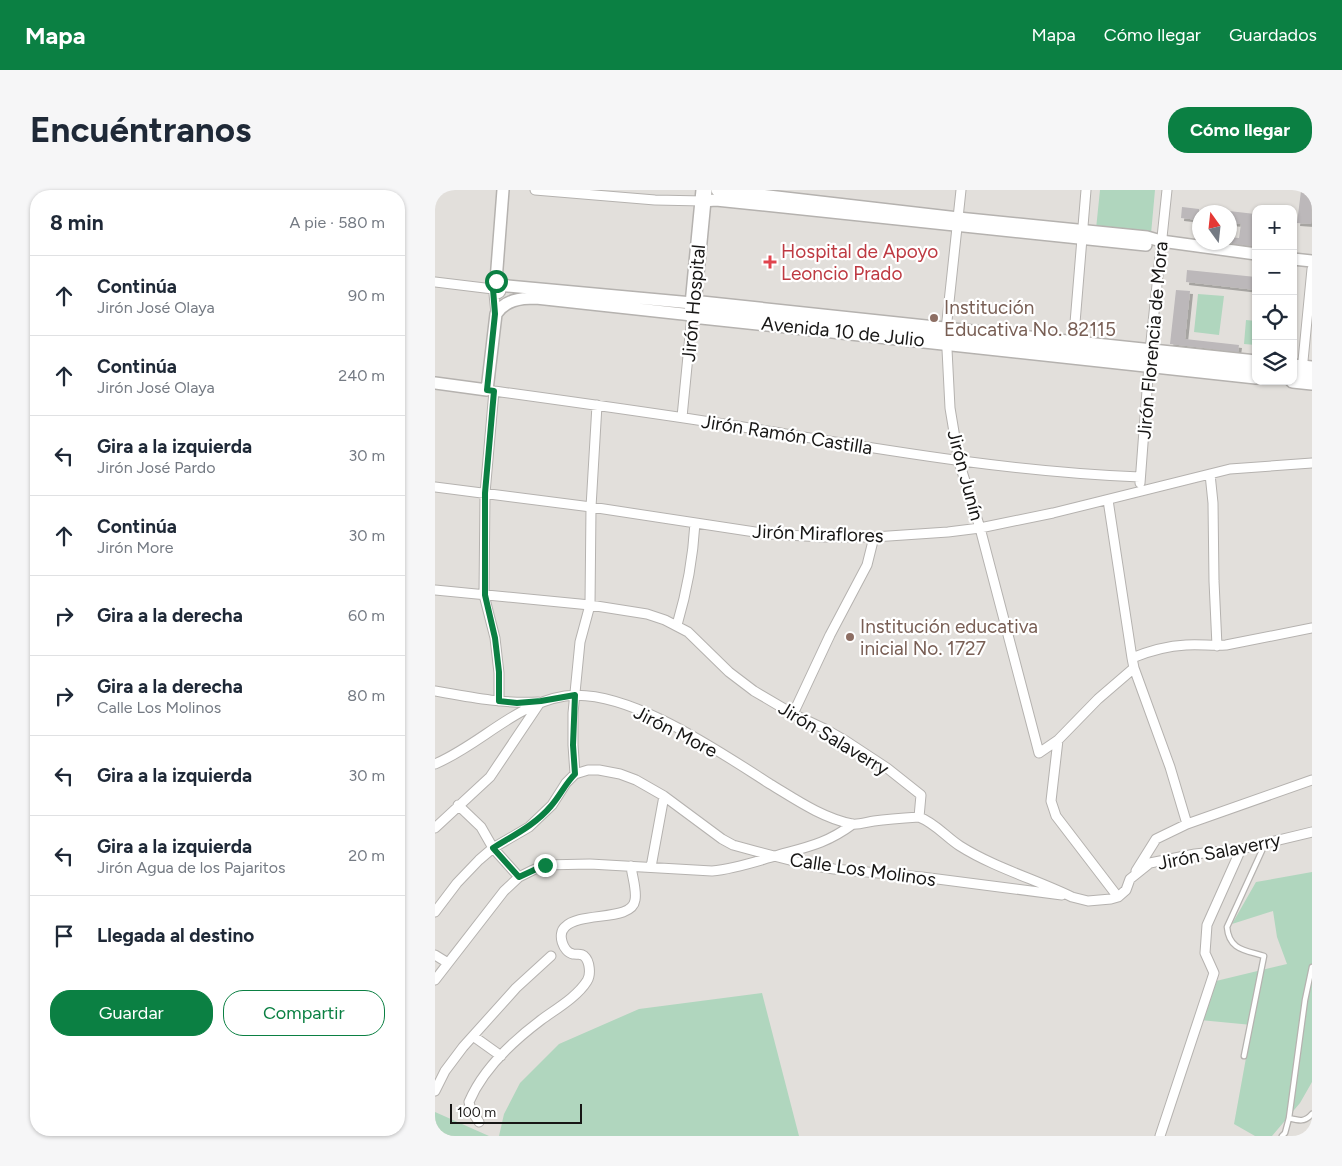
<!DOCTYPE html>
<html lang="es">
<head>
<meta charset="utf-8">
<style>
	:root { --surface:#fff; --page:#f6f6f7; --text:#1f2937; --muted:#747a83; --line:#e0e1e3; --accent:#0b8043 }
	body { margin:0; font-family:Figtree,sans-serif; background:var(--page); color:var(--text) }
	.controls { position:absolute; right:15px; top:15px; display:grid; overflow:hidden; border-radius:10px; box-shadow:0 1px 4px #0004 }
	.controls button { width:45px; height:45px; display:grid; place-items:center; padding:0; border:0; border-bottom:1px solid var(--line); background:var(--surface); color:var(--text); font:25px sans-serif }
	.compass { position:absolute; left:757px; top:15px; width:45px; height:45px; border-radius:50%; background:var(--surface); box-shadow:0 1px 4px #0004; rotate:345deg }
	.scale { position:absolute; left:15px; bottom:12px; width:132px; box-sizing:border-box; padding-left:5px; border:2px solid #171615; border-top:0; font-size:14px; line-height:18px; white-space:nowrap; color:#171615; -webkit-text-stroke:4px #fff; paint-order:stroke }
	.stop { position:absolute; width:15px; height:15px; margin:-11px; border:4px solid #0b8043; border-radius:50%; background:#fff }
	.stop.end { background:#0b8043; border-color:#fff; box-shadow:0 1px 5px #0008 }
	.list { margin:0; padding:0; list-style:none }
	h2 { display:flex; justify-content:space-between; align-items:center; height:65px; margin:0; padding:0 20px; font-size:21px }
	h2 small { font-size:16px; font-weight:400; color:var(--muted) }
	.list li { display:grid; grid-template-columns:32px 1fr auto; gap:15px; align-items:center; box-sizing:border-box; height:80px; padding:0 20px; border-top:1px solid var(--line) }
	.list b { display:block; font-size:19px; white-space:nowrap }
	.list p { margin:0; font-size:16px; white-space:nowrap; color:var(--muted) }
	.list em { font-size:16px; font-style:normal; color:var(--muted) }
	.actions { display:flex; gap:10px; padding:15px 20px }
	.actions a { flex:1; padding:11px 0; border:1px solid var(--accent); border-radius:20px; text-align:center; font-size:18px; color:var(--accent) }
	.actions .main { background:var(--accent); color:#fff }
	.icon { flex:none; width:28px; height:28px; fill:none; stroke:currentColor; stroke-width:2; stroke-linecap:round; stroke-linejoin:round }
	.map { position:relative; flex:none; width:877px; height:946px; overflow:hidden; border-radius:20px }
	header { display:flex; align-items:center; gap:30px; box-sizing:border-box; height:70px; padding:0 25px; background:var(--accent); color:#fff }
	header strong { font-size:24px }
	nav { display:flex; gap:28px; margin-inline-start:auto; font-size:18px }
	.intro { display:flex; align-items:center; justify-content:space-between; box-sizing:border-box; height:120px; padding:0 30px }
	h1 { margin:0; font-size:35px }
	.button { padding:12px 22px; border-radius:20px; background:var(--accent); color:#fff; font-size:18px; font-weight:700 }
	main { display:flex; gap:30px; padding:0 30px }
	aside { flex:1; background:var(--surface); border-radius:20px; box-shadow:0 1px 4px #0004 }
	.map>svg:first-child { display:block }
	.green { fill:#b0d6be }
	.building { fill:#bcb8ba; filter:url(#shadow) }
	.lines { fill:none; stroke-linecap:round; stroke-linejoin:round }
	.lane-casing { stroke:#b5b2af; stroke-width:7 }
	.street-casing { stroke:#b5b2af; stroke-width:11 }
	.secondary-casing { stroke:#b5b2af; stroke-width:14 }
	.highway-casing { stroke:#b5b2af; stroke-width:18 }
	.lane { stroke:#fff; stroke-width:4.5 }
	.street { stroke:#fff; stroke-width:9 }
	.secondary { stroke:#fff; stroke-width:11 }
	.highway { stroke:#fff; stroke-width:15 }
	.route { stroke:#0b8043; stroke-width:6 }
	.health-dot { fill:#e0444e; stroke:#fff; stroke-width:2 }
	.education-dot { fill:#8d6e63; stroke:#fff; stroke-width:2 }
	.labels { text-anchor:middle; stroke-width:4.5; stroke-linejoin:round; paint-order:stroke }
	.health-label { font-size:19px; fill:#be3a42; stroke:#fff; text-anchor:start }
	.street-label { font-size:19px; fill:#171615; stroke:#fff }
	.education-label { font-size:19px; fill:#785e54; stroke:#fff; text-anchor:start }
</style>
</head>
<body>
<header>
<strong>Mapa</strong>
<nav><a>Mapa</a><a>Cómo llegar</a><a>Guardados</a></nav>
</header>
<div class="intro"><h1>Encuéntranos</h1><a class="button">Cómo llegar</a></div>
<main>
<aside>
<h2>8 min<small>A pie · 580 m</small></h2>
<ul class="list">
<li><svg class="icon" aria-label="ahead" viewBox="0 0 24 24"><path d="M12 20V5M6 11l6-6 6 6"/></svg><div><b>Continúa</b><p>Jirón José Olaya</p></div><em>90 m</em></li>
<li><svg class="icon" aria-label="ahead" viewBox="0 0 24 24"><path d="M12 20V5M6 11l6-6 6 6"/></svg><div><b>Continúa</b><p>Jirón José Olaya</p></div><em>240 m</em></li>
<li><svg class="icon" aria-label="left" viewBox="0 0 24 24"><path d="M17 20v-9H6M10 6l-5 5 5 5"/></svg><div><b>Gira a la izquierda</b><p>Jirón José Pardo</p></div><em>30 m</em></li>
<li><svg class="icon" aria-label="ahead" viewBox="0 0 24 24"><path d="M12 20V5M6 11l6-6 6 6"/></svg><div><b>Continúa</b><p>Jirón More</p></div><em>30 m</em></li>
<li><svg class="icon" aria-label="right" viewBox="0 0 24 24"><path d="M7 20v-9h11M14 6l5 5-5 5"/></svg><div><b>Gira a la derecha</b></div><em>60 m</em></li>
<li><svg class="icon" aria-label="right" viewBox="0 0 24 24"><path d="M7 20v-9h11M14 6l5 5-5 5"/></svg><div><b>Gira a la derecha</b><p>Calle Los Molinos</p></div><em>80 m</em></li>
<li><svg class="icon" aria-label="left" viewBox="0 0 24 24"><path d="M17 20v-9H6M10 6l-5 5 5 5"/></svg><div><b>Gira a la izquierda</b></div><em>30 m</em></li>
<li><svg class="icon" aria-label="left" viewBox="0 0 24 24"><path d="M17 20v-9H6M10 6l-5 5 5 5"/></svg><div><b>Gira a la izquierda</b><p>Jirón Agua de los Pajaritos</p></div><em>20 m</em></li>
<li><svg class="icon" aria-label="arrive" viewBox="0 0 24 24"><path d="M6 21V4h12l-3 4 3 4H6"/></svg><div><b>Llegada al destino</b></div></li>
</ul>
<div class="actions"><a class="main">Guardar</a><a>Compartir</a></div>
</aside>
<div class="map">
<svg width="877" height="946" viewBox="0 0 877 946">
	<defs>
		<filter id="shadow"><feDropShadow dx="3" dy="3" stdDeviation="0" flood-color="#0004"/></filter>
	</defs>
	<rect width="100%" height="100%" fill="#e2dfdb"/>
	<path class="green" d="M665 0H720L716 44 661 39Z
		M763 104 789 106 784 145 759 142Z
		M811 130 821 131V155L809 154Z
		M877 682V892L865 913 837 946H820L799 934 817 835 765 830 781 791 852 774 842 747 838 721 797 734 821 692Z
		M327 803 364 946H64L69 924 85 893 124 854 204 819Z
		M0 922 54 946H0Z"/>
	<path class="building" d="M866 1 877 2 876 34 862 33Z
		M747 17 764 19V30L746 28Z
		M794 21 820 24 817 56 794 53V47L804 48 806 34 794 33Z
		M752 80 821 87V100L751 92Z
		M741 100 755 101 750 149 804 155 803 162 735 154Z"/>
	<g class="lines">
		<defs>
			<path id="lane" d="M809 866 829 766C810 760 794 760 792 737L830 654
				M854 928C865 931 870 932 877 924
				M847 946 850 943 854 928 870 810 877 777"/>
			<path id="street" d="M100 0 220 10 268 11
				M526 0 511 140 515 218 524 272 545 338 604 563 623 550 663 509 699 478 697 468C714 461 732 456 751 455 765 454 777 456 791 455L877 438
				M0 92 58 99
				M58 100a4 4 0 1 1 8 0a4 4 0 1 1-8 0Z
				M59 104 61 124
				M638 157 651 0
				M867 181 877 79
				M52 200C139 212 227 224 314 238 444 259 573 282 705 287
				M59 201 50 303 49 405 60 448 64 483V511
				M247 227 257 125
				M775 284 778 313 779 391 782 456
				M705 293 715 161 732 0
				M0 297 156 317 333 344 388 347H439L513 342 545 338 618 323 795 279 877 273
				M673 310 697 468
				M0 400 155 415 212 424 230 430 253 442 294 482 319 501 358 524 390 539 411 551 452 578 486 605 484 627
				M242 435C252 401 258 368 260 333
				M699 478 735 577 752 634
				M0 501C34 507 68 514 103 512
				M358 524 395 445 432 375 439 347
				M623 550 616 611 621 626 683 707
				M0 574C45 555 80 514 130 506 191 497 285 562 335 594 360 609 387 628 417 634 423 635 432 632 439 631 454 629 469 628 484 627 500 633 511 647 525 656 558 677 602 690 637 707L653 711 676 709 683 707 691 700 695 689 715 673 760 664 806 659 877 642
				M140 584 138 555V523L145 452 155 415 156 317 162 215
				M23 615 46 637 58 658 84 687
				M0 638 55 587 104 514
				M216 677 229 606
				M701 681 721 649 752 634 877 590
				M0 722 22 693 44 670 58 658 94 637 117 615 131 593 140 584 153 580H164L185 584 201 590 229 606 287 649 298 655 320 661 374 675 399 679 487 687 627 705
				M0 765 13 773
				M0 790 69 701 84 687 98 680 109 675 155 674 277 681C299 679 319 672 340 666 372 657 391 654 418 634
				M38 846 66 866
				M0 901 10 881 28 857 81 798 116 766
				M44 932 36 920 34 912C48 879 78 851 106 830 121 819 142 807 152 791 156 785 155 771 149 766 146 763 142 765 138 764 128 762 122 744 130 737 145 721 197 732 200 710 202 700 197 686 196 676
				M725 946 779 783 770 763 772 735 806 659"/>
			<path id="secondary" d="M68 0 61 91 63 95 257 113
				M282 0 523 28 712 47 726 51 821 64
				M268 11 281 10 711 55
				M858 69 877 71
				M0 193 52 200 61 124C70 110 85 108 101 108L257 125"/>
			<path id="highway" d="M269 0 257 125 821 186
				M257 113 821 173
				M858 177 877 179
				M858 190 877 192"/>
		</defs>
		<use href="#lane" class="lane-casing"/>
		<use href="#street" class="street-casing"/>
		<use href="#secondary" class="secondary-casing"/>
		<use href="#highway" class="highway-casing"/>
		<use href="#lane" class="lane"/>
		<use href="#street" class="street"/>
		<use href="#secondary" class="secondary"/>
		<use href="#highway" class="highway"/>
	</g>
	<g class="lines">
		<path class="route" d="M61 91 63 95 58 99 60 124 52 200 59 201 50 303V405L60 448 64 482V511L82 513 106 511 140 505 138 555 140 584C130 594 125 606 116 616 100 635 79 645 58 658L84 687 110 675"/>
	</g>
	<path class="health-dot" d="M332.5 64.5h5v5h5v5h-5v5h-5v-5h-5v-5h5z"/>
	<g class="education-dot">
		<circle cx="499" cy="128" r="5"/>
		<circle cx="415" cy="447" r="5"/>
	</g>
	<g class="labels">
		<g class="health-label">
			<text x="346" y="68">Hospital de Apoyo<tspan x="346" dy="22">Leoncio Prado</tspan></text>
		</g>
		<g class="street-label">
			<text transform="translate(258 113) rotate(-85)" y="7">Jirón Hospital</text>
			<text transform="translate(408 141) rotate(6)" y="7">Avenida 10 de Julio</text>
			<text transform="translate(717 150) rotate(-85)" y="7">Jirón Florencia de Mora</text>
			<text transform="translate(352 244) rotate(9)" y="7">Jirón Ramón Castilla</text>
			<text transform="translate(531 285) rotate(75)" y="7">Jirón Junín</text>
			<text transform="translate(383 343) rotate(2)" y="7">Jirón Miraflores</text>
			<text transform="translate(241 541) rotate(27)" y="7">Jirón More</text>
			<text transform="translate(399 548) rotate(31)" y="7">Jirón Salaverry</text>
			<text transform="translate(784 661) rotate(-11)" y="7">Jirón Salaverry</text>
			<text transform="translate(428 679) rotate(8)" y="7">Calle Los Molinos</text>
		</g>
		<g class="education-label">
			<text x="509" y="124">Institución<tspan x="509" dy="22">Educativa No. 82115</tspan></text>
			<text x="425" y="443">Institución educativa<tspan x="425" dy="22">inicial No. 1727</tspan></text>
		</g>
	</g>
</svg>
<div class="controls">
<button>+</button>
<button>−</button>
<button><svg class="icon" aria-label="locate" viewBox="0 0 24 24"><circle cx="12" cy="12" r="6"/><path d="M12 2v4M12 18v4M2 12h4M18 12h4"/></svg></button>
<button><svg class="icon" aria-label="layers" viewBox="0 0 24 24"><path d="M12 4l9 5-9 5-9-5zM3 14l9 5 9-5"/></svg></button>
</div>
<svg class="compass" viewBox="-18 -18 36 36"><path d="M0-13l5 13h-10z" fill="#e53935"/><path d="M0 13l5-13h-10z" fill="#747a83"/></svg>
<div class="scale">100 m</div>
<div class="stop" style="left:61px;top:91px"></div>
<div class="stop end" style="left:110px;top:675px"></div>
</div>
</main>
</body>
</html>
